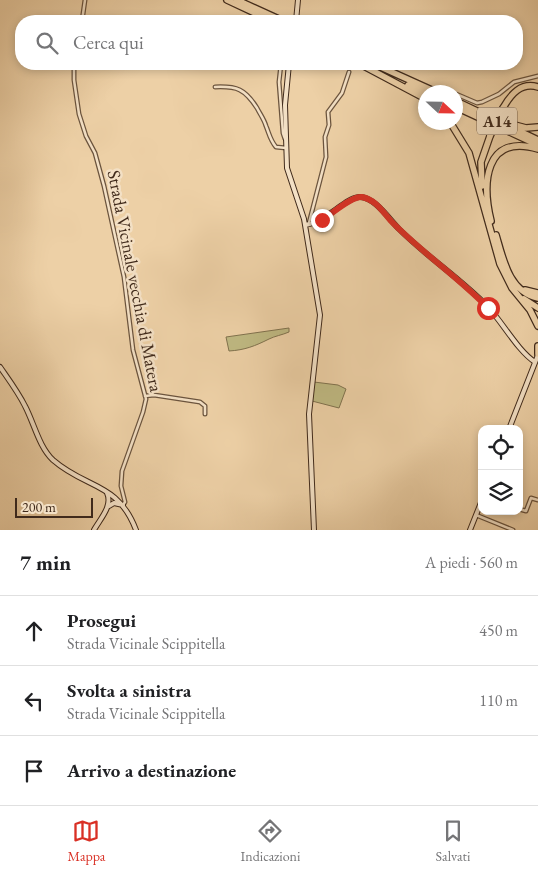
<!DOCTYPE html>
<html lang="it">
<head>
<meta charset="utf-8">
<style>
	:root { --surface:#fff; --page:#f6f6f6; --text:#202124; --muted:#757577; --line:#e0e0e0; --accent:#d93025 }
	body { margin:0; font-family:"EB Garamond",serif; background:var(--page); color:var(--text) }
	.controls { position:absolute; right:15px; bottom:15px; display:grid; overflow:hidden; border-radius:10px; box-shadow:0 2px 8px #0003 }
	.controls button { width:45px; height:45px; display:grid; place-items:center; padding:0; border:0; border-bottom:1px solid var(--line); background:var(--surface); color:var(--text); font:25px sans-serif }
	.compass { position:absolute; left:418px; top:85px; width:45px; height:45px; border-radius:50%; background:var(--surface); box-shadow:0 2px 8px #0003; rotate:112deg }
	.scale { position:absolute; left:15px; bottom:12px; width:78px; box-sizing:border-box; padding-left:5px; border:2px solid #402a1b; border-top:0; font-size:14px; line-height:18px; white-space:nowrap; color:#402a1b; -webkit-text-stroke:4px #f3e0c5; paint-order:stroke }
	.stop { position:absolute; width:15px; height:15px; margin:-11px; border:4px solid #d93025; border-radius:50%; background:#fff }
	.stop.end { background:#d93025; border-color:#fff; box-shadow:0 1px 5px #0008 }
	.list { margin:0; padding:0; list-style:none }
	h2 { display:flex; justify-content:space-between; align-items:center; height:65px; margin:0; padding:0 20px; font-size:21px }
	h2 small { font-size:16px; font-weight:400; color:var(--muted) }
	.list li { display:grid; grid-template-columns:32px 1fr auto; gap:15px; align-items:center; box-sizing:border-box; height:70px; padding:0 20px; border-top:1px solid var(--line) }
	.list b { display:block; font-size:19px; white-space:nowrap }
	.list p { margin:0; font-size:16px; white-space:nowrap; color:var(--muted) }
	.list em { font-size:16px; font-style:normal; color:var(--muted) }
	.icon { flex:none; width:28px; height:28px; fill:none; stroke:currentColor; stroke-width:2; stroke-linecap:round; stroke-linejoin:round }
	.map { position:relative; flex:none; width:538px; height:530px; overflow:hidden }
	.search { position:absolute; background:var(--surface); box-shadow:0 2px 8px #0003; left:15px; right:15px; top:15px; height:55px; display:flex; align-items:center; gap:12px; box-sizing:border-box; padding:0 18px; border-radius:20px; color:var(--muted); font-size:19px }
	.sheet { height:275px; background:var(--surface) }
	nav { display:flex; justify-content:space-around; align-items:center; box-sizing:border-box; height:70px; border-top:1px solid var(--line); background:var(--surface); font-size:14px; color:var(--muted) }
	nav a { display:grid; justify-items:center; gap:2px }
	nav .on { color:var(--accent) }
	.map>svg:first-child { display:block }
	.green { fill:#bfb982; stroke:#80724e }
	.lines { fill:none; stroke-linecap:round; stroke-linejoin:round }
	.street-casing { stroke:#6b543e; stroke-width:5 }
	.secondary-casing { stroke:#402a1b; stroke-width:6 }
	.highway-casing { stroke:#402a1b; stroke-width:8 }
	.street { stroke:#f3e0c5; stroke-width:2.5 }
	.secondary { stroke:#f3e0c5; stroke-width:4 }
	.highway { stroke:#edd0a6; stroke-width:5.5 }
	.highway-bridge-casing { stroke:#402a1b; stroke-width:8; stroke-linecap:butt }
	.highway-bridge { stroke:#edd0a6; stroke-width:5.5 }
	.route { stroke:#d93025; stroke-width:6 }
	.labels { text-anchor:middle; stroke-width:5; stroke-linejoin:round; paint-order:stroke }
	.shield { fill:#f3e0c5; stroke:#76614e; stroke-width:1 }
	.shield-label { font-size:16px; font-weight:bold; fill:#402a1b }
	.street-label { font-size:18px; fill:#402a1b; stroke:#f3e0c5 }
</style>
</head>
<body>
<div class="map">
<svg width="538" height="530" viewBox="0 0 538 530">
	<rect width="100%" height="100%" fill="#edd0a6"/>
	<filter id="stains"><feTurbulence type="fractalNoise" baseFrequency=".004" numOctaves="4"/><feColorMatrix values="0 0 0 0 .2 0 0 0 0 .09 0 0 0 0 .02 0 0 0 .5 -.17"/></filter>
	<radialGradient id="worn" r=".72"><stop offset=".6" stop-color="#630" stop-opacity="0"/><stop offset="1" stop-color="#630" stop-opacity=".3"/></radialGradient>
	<path class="green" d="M289 328V332C282 335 275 336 269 339 255 346 245 350 229 351L226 337Z
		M314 382 338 385 346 389 339 408 312 401Z"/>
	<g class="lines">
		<defs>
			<path id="street" d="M82 21 85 0
				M74 64V80L79 114 86 136 95 153 104 186 124 277 133 350 146 399 143 412 122 471 121 486 125 502 123 505
				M281 64 279 82 283 133 285 139
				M215 87C237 86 245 89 257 108 260 114 264 119 266 126 269 133 270 140 276 147L286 148
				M448 90 452 92
				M456 94 477 103 482 102 499 94 514 82 538 76
				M309 223 326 157 325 137 329 125 328 112 342 93 349 72
				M145 396 154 395 200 402 205 406V414
				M519 509 526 511 531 498 538 500
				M476 515 513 530"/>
			<path id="secondary" d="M296 21 298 0
				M289 64 285 105 287 168 304 219 320 315 309 414 314 530
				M305 225C326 222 345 198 359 197 374 196 389 219 399 229 427 257 461 279 488 307 503 323 518 351 535 362
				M0 367C9 380 18 392 25 406 34 423 39 447 53 460 86 489 118 482 136 530
				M509 429 538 355
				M109 506 114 503 123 505
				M94 530C100 519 113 506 107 493
				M470 530 482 500"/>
			<path id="highway" d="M227 0 272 21
				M237 0 283 21
				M360 64 426 99
				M374 64 436 92
				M408 85 426 93
				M456 101 538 140
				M456 107 538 145
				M503 108C511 94 521 82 538 87
				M450 122 469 153 500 264 512 288 530 310 538 326
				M511 124 526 128 538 127
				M482 186 481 162 490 136
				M491 221C482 184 484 133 538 149
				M496 235C503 259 509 292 538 298
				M525 290 538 293
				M524 299 538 308
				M538 346V354"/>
		</defs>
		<use href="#street" class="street-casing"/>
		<use href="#secondary" class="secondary-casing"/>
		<use href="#highway" class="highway-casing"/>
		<use href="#street" class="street"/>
		<use href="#secondary" class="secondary"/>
		<use href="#highway" class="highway"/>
		<defs>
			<path id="highway-bridge" d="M490 136 503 108"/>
		</defs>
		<use href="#highway-bridge" class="highway-bridge-casing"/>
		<use href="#highway-bridge" class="highway-bridge"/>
	</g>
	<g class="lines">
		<path class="route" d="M322 220C332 214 351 196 362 197 376 200 382 211 391 221 421 252 458 277 488 308"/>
	</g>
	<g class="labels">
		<rect class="shield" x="477" y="107.5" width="40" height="27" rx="4"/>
		<g class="shield-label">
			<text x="497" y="127">A14</text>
		</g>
		<g class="street-label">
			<text transform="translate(135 281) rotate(79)" y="6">Strada Vicinale vecchia di Matera</text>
		</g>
	</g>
	<rect width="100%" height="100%" filter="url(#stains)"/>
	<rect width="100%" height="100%" fill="url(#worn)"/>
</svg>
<div class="controls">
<button><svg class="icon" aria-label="locate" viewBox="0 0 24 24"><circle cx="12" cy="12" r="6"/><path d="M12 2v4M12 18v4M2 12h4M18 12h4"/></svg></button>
<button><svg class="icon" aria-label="layers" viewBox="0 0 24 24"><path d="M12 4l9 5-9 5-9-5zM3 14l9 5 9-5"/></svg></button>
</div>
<svg class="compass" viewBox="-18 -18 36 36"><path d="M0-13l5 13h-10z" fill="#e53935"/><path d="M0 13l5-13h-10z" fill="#757577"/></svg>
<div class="scale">200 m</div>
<div class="stop" style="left:488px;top:308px"></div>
<div class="stop end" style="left:322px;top:220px"></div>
<div class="search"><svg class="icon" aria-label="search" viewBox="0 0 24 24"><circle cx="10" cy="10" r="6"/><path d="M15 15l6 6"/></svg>Cerca qui</div>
</div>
<section class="sheet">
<h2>7 min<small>A piedi · 560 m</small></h2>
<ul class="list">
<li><svg class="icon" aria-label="ahead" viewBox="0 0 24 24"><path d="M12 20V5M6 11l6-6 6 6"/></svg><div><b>Prosegui</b><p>Strada Vicinale Scippitella</p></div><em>450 m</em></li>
<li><svg class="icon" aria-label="left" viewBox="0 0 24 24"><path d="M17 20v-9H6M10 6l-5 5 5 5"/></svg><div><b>Svolta a sinistra</b><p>Strada Vicinale Scippitella</p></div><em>110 m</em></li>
<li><svg class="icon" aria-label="arrive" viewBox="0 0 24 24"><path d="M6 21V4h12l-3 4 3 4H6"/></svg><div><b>Arrivo a destinazione</b></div></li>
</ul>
</section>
<nav>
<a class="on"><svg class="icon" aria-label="map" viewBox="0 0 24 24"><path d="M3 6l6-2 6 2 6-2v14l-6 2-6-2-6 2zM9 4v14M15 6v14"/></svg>Mappa</a>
<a><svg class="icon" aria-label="directions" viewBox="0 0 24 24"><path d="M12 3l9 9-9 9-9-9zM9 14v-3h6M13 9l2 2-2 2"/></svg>Indicazioni</a>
<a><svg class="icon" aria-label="saved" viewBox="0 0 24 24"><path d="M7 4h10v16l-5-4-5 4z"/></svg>Salvati</a>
</nav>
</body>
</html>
